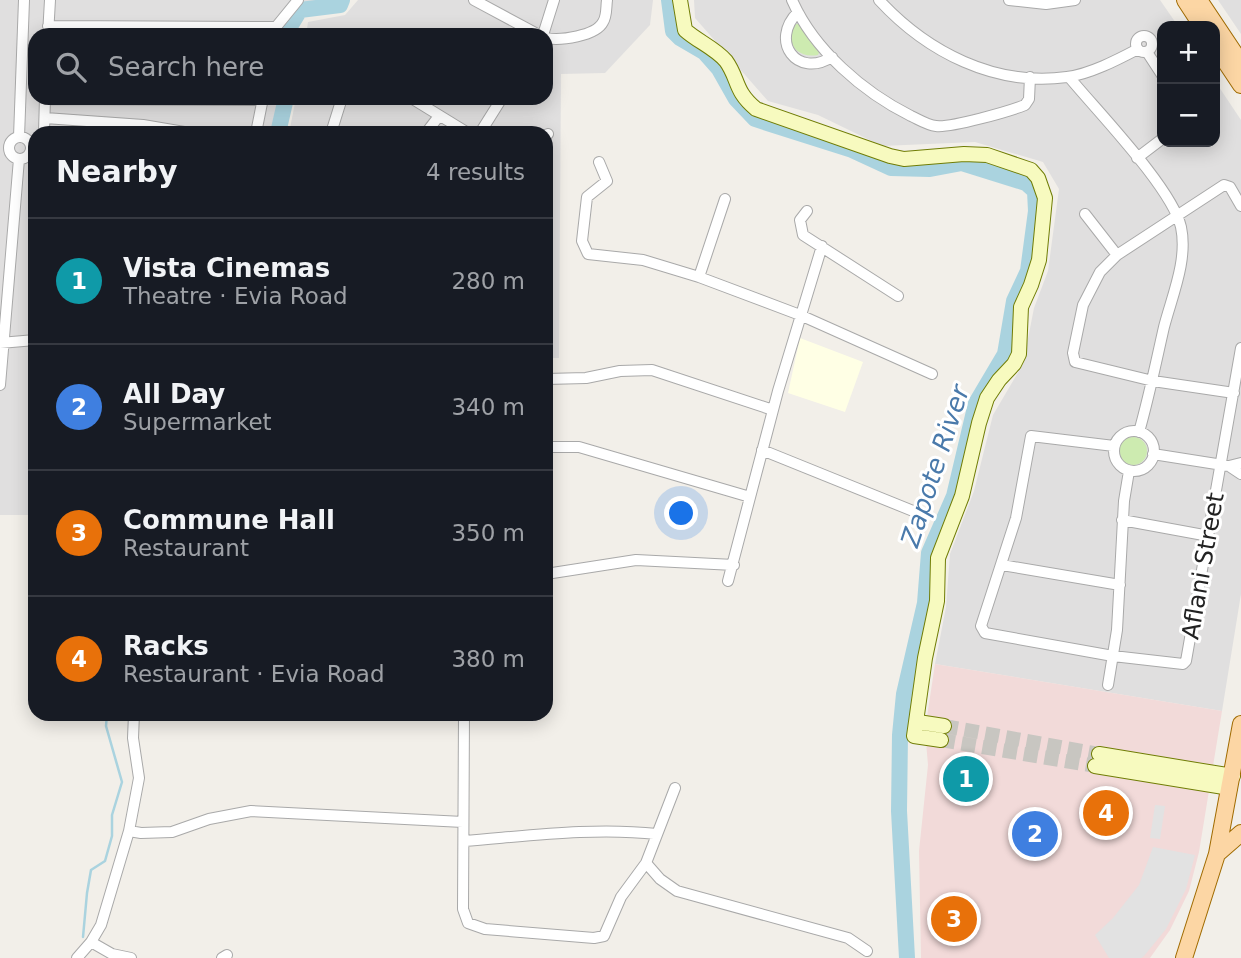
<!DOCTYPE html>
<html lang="en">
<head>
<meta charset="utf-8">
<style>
	:root { --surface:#171b24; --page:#242831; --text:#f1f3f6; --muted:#9ea1a6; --line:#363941; --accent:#d40000 }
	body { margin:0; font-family:"DejaVu Sans",sans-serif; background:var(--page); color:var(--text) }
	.controls { position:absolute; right:21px; top:21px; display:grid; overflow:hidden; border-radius:14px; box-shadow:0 4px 18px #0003 }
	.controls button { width:63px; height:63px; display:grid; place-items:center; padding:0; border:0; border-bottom:2px solid var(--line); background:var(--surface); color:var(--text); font:35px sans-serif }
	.you { position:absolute; left:682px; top:514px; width:24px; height:24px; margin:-18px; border:5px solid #fff; border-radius:50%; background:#1a73e8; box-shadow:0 0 0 10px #1a73e833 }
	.badge { display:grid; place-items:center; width:46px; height:46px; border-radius:50%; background:var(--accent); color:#fff; font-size:23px; font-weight:700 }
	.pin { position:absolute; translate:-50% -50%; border:4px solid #fff; box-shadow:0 2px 7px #0006 }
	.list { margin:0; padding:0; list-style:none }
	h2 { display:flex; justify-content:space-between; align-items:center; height:91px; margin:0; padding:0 28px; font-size:30px }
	h2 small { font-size:23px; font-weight:400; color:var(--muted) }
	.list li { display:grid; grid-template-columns:46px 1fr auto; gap:21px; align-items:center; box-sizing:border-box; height:126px; padding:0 28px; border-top:2px solid var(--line) }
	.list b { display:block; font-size:26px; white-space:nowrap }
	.list p { margin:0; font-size:23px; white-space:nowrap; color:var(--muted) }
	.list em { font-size:23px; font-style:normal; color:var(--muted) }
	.icon { flex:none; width:38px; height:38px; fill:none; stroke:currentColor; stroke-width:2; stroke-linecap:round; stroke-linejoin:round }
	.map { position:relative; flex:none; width:1241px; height:958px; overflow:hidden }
	.search { position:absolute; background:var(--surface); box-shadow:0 4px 18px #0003; left:28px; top:28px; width:525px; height:77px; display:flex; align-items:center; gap:18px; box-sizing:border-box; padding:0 24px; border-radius:21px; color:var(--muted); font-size:26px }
	.panel { position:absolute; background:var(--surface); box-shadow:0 4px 18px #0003; left:28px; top:126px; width:525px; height:595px; border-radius:21px }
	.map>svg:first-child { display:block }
	.residential { fill:#e0dfdf }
	.commercial { fill:#f2dad9 }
	.education { fill:#ffffe5 }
	.grass { fill:#cdebb0 }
	.parking { fill:#e2e2e2 }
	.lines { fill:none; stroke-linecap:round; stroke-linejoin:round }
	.stream { stroke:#aad3df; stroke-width:2.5 }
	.river { stroke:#aad3df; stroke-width:16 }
	.secondary-tunnel { stroke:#c8c6c1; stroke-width:14; stroke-dasharray:14 7; stroke-linecap:butt }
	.street-casing { stroke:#a9a9a9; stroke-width:12 }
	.secondary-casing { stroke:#707d05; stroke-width:16 }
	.primary-casing { stroke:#a06b00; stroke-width:18 }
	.street { stroke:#fff; stroke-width:10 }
	.secondary { stroke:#f7fabf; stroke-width:14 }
	.primary { stroke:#fcd6a4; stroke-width:16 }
	.labels { text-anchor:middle; stroke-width:6; stroke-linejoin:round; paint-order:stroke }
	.street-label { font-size:24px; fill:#222; stroke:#fff }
	.water-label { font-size:26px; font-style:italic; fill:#4a7aab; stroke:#fff }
</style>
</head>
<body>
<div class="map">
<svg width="1241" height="958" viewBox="0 0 1241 958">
	<rect width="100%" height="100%" fill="#f2efe9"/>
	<path class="residential" d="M0 0H342L340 5 300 11 285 35H35V98H286L287 101 278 133H35V515H0Z
		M358 0H653L650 25 605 73 561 74 559 358H546V133H289L296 98H546V35H306L308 22 345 15Z
		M694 0H1160L1178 26H1162V142H1215V81L1241 120V594L1222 711 935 664 946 607 950 554 974 491 993 415 1023 364 1034 308 1048 271 1059 189 1043 162 975 142 882 146 818 115 768 101 695 18Z
		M1218 0H1241V34Z"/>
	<path class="commercial" d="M935 664 1222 711 1199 852 1189 891 1170 930 1150 958H921L919 851 928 765 925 730Z"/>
	<path class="education" d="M800 338 863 362 845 412 788 393Z"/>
	<path class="grass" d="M796 24H800L820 50 818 55C797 59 783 42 796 24Z
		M1119 451a14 14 0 1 1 28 0a14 14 0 1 1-28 0Z"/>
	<path class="parking" d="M1155 805 1165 806 1160 839 1150 838Z
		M1153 847 1195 855 1186 889 1166 929 1144 956 1141 958H1109L1095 935 1113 918 1139 885Z"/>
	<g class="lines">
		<path class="stream" d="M83 937 87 893 91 870 105 861 112 836V815L122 782 106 726 107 714"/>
		<path class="river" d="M669 0 673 31 680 38 704 52 719 69 736 99 755 119 852 150 891 168 930 169 962 163 1026 183 1035 191 1036 211 1028 271 1014 301 1005 354 976 403 954 496 929 553 925 603 904 694 900 735 899 811 907 958
			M285 35 300 10 340 5 342 0
			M278 133 286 98"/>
		<path class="secondary-tunnel" d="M944 726 1099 754
			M941 740 1095 766"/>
		<defs>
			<path id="street" d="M474 0 539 35
				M792 0C814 50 863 92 911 116 918 119 927 125 936 126 951 128 1010 111 1025 105L1029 99 1030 77
				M879 0C927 52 995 87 1067 77 1090 74 1117 60 1138 49
				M1009 0 1046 4 1075 0
				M798 12C769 41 797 79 832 57
				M48 26 276 27
				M48 35 50 0
				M272 35 276 27 298 0
				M543 35 554 0
				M1136 44a8 8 0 1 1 16 0a8 8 0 1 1-16 0Z
				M546 38C560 41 596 36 603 22 607 16 606 7 607 0
				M1147 52 1162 75
				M1069 77C1097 111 1172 188 1181 227 1188 260 1172 296 1164 327 1156 362 1149 397 1139 432
				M411 98 468 133
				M45 99 263 100
				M45 118 143 125 190 133
				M44 132 45 98
				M256 133 263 98
				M331 133 342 98
				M426 133 439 116
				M480 133 502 98
				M546 135 548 134
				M9 148a11 11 0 1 1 22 0a11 11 0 1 1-22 0Z
				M19 137 24 0
				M1137 158 1162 139
				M599 162 607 181 587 197 582 241 588 254 643 260 699 277 800 315 932 374
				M807 211 800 220 803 235 898 296
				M1085 214 1117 255
				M699 277 725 199
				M0 343 35 340
				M546 379 586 378 620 371 652 370 773 410
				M0 385 19 159
				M1234 393 1153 381 1075 362 1073 353 1083 305 1100 272 1117 255 1224 185 1230 187 1241 206
				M1114 451a20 20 0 1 1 40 0a20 20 0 1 1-40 0Z
				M1114 446 1031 436 1016 518 981 626 985 633 1113 656 1183 664 1186 661 1241 348
				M546 447H579L750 497
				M762 450 923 515
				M1153 454 1229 466 1241 463
				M1229 466 1241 474
				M1122 520 1209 536
				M1002 565 1120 585
				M546 574 636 560 734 565
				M728 581 778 391 822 246
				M1108 685 1117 630 1124 501 1129 471
				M464 714 463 909 468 923 485 929 594 938 604 936 621 897 646 863
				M675 788 646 863 660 879 677 891 848 938 867 951
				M129 831 141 833 172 832 209 819 251 811 463 822
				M464 841C528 836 593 827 657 834
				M91 942 112 954 131 958
				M77 958 91 942 101 925 129 831 139 778 133 738 134 714
				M222 958 227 955"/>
			<path id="secondary" d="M680 0 685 30C697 41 715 48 726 61 739 79 734 91 756 109L890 156 904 159 964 154 987 155 1031 170 1038 178 1045 198 1039 260 1031 285 1021 307 1019 354 1014 364 999 380 987 398 979 423 962 496 938 558 937 601 925 658 914 736 941 740
				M918 722 944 726
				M1099 754 1233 776
				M1095 766 1230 788"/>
			<path id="primary" d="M1185 0 1202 26
				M1199 0 1241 63
				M1215 46 1241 85
				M1217 854 1241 833
				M1184 958 1217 854 1241 724"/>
		</defs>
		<use href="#street" class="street-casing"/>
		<use href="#secondary" class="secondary-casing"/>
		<use href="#primary" class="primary-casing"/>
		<use href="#street" class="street"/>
		<use href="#secondary" class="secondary"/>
		<use href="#primary" class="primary"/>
	</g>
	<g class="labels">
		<g class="street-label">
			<text transform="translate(1203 566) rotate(-80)" y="8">Aflani Street</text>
		</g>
		<g class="water-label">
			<text transform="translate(935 466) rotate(-72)" y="9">Zapote River</text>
		</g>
	</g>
</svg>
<div class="controls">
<button>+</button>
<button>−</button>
</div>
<div class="you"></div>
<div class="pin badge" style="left:966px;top:779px;background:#0f9aa8">1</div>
<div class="pin badge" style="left:1035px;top:834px;background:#3f7fe0">2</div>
<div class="pin badge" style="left:954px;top:919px;background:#e8710a">3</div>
<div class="pin badge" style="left:1106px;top:813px;background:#e8710a">4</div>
<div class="search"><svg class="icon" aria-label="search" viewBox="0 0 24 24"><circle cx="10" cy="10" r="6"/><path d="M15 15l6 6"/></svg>Search here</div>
<section class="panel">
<h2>Nearby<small>4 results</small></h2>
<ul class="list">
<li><span class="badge" style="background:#0f9aa8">1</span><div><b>Vista Cinemas</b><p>Theatre · Evia Road</p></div><em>280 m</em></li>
<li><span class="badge" style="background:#3f7fe0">2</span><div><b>All Day</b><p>Supermarket</p></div><em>340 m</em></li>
<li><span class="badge" style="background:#e8710a">3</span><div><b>Commune Hall</b><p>Restaurant</p></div><em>350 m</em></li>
<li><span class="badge" style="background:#e8710a">4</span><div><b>Racks</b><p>Restaurant · Evia Road</p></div><em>380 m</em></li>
</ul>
</section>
</div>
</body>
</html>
